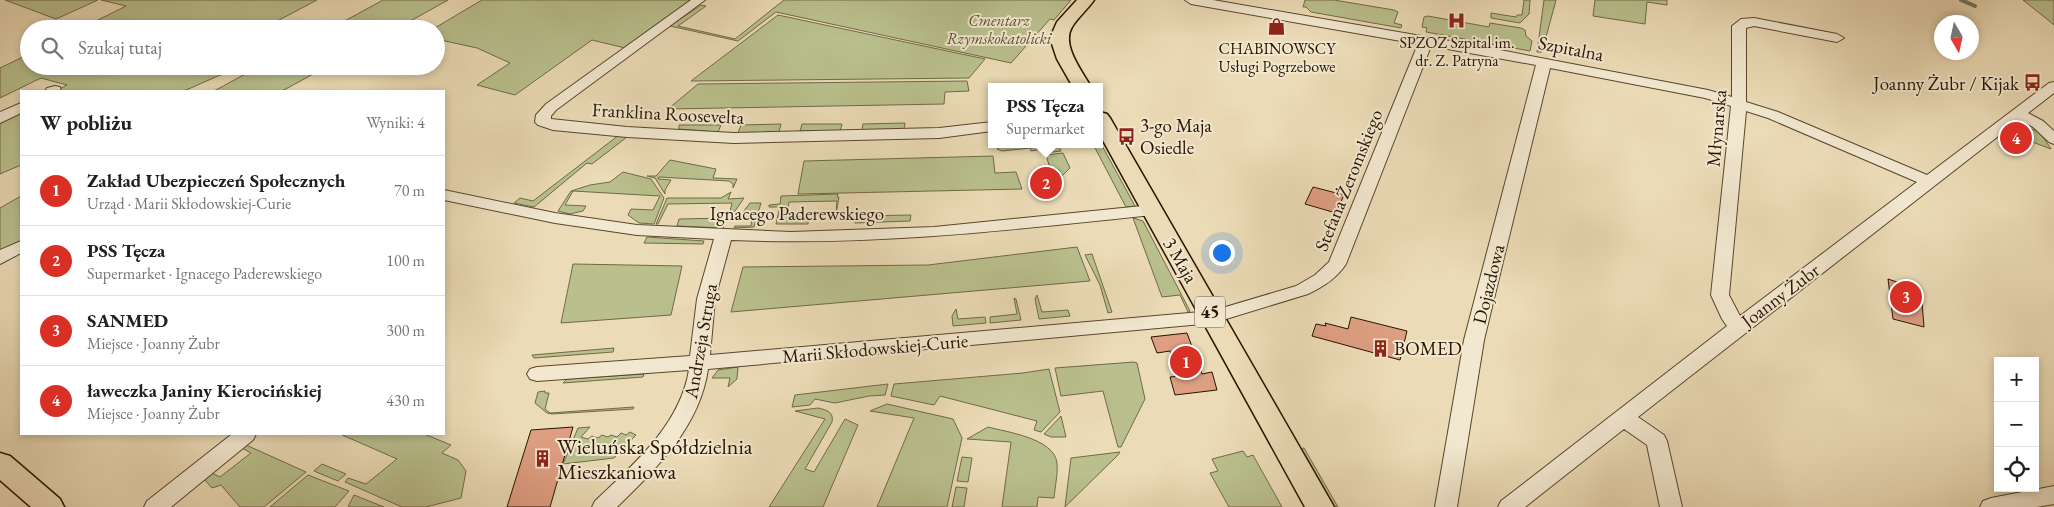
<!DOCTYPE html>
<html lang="pl">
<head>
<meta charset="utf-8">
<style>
	:root { --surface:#fff; --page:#f6f6f6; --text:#202124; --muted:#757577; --line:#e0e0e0; --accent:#d93025 }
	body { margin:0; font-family:"EB Garamond",serif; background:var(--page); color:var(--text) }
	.controls { position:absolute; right:15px; bottom:15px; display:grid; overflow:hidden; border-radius:0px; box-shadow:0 2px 8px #0003 }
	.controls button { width:45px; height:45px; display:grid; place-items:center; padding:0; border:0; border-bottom:1px solid var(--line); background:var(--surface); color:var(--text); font:25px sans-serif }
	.compass { position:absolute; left:1934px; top:15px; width:45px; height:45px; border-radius:50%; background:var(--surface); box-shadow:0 2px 8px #0003; rotate:171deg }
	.you { position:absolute; left:1221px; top:252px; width:18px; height:18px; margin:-12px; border:4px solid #fff; border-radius:50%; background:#1a73e8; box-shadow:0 0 0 8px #1a73e833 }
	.badge { display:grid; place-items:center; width:32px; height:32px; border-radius:50%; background:var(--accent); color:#fff; font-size:16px; font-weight:700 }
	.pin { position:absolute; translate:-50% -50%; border:2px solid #fff; box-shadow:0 1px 5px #0006 }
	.popup { position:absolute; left:988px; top:83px; width:115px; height:65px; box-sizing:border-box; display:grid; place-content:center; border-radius:0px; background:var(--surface); filter:drop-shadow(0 1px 4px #0005); font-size:16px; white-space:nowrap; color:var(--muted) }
	.popup b { font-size:19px; color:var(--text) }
	.popup::after { content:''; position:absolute; left:50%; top:100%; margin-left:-10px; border:10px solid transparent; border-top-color:var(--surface) }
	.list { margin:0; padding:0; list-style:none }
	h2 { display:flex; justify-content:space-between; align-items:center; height:65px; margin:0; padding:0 20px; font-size:21px }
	h2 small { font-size:16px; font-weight:400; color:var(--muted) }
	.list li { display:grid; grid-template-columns:32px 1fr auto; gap:15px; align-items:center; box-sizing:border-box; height:70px; padding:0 20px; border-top:1px solid var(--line) }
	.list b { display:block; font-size:19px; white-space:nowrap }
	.list p { margin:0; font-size:16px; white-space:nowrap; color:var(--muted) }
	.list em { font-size:16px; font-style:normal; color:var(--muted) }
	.icon { flex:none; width:28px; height:28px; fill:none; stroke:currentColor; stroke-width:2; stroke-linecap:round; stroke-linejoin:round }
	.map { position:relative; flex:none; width:2054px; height:507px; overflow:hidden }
	.search { position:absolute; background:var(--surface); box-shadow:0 2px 8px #0003; left:20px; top:20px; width:425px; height:55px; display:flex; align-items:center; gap:12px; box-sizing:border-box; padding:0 18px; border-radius:28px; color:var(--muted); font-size:19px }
	.panel { position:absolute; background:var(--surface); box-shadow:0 2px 8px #0003; left:20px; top:90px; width:425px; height:345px; border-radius:0px }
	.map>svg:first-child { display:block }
	.green { fill:#b9c08d; stroke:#706a47 }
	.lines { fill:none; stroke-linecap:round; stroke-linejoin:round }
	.stream { stroke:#6b7868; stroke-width:4 }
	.building { fill:#dd9e81; stroke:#281401 }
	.minor-casing { stroke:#59462e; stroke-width:2 }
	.major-casing { stroke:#281401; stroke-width:3 }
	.minor { fill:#f2e8d0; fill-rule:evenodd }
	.major { fill:#ebdbb6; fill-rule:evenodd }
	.labels { text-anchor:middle; stroke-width:4; stroke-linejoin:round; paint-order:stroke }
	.far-park-label { font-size:16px; font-style:italic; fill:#5b5032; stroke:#f2e8d0 }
	.far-poi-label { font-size:16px; fill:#281401; stroke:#f2e8d0 }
	.shield { fill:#f2e8d0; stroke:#65543f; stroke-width:1 }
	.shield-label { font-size:18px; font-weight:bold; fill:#281401 }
	.street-label { font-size:19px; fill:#281401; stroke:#f2e8d0 }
	.poi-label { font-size:19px; fill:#281401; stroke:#f2e8d0; text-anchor:start }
	.near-poi-label { font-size:22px; fill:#281401; stroke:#f2e8d0; text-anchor:start }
</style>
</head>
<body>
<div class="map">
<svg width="2054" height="507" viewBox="0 0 2054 507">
	<rect width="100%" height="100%" fill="#ebdbb6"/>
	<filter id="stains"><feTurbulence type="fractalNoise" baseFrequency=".004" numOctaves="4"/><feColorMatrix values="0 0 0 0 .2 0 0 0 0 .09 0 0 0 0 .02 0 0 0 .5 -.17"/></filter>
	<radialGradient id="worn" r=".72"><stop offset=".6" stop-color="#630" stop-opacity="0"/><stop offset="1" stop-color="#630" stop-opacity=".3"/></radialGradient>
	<path class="green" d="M5 0H98L56 19Z
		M101 0H317L262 29H80L126 6Z
		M383 0H448L396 29H330Z
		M482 0H696L625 48 592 40 515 95 477 85 510 63 477 48 436 39V29H433Z
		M784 0H1071L1054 20 1050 19 1011 63 776 12 738 41 670 26 701 5 706 6 678 26 735 39Z
		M1305 0H1334L1394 10 1398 12 1394 23 1402 25 1401 28 1311 12 1306 7H1303Z
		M1524 0H1530L1529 14 1520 23 1491 18V13L1516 17 1517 15H1522Z
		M1544 0H1556L1542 52H1537Z
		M1595 0H1667V5L1647 2 1645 24 1593 16Z
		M2023 0H2054V25L2053 24Z
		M778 15 985 59 969 78 691 81Z
		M1428 16 1489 27 1490 23 1521 28 1525 30 1526 36 1532 41 1530 51 1426 32 1427 28 1422 27 1424 17Z
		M29 54V66L236 68 184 91H56L67 85 41 78 0 98V68Z
		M260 66H328L282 91H214Z
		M967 81 969 91 945 92 944 104 668 109 698 84Z
		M21 110V165L0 174V122Z
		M905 123 904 129 862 130 863 124Z
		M781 124 779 132 738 133 741 125Z
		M802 124H842L840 131H800Z
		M679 125H721L718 132 679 129Z
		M2020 128C2036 126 2043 136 2051 149L2022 138 2014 132Z
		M619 135 627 137 592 164 587 163 534 207 514 203 520 198 533 201Z
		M1100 142 1135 206 1126 207 1093 144H1100Z
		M1011 144H1058L1061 151 1045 153 1043 149 1031 151 1030 148 1002 151 997 149 1000 146Z
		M1063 153 1070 168 1062 176 1059 170 1049 165 1046 155Z
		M993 156 995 173 1016 172 1022 189 798 194 804 161Z
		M670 160 716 169 713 178 737 179 733 188V184L729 181 659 177 658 179 671 180 665 190V194L655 178 647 176H656Z
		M623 172 651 179 664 198 654 224 639 223 628 215 631 209 653 210 660 196 573 191 565 205 586 206 583 211 570 214 558 211 571 191 590 185 610 182Z
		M731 192 728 199 744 198 733 214 729 216 732 203 668 204 658 224H656L667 198H721Z
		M838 194 837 197H839L836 214 837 201 789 202 787 216 808 217V224H776L780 207H769V205L780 204 781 196Z
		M21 196V241L0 253V208Z
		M750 203H761L754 227 734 228 735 226H751L752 218 738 219Z
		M911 215 910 221 855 223 856 216Z
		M726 218 723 228 677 226 679 219Z
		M1133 218 1143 221 1190 311 1188 312 1180 295 1162 297Z
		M647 237 704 241 703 244 644 243Z
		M1077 247 1090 281 731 312 743 267 928 265Z
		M1092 254 1112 312 1108 313 1100 285 1085 255Z
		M573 264 682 266 671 315 561 323Z
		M1037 295 1042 312 1068 310 1070 316 1039 319 1035 299Z
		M1014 298 1016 299 1021 320 990 323V317L1017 314Z
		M956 309 958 319 985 317 986 323 953 326 952 316Z
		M614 348 613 352 534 358 532 355Z
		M1134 362 1137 363 1145 399 1121 447H1118L1103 391 1061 396 1055 368Z
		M738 367 737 379 728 387 730 378H712L718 370Z
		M1049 369 1060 412 1041 432 1034 430 1037 421 940 396 934 405 891 396 894 384 1023 373Z
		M644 374 643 377 563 383 567 379Z
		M888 384 885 395 869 396 835 403 815 399 810 405 792 407 795 395Z
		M545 391V393H549L545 409 550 413 634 407 633 409 552 414 547 413 535 403 538 392Z
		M887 404 953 419 962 438 947 507H877L914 418 870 411Z
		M818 408C827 410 834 412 832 422L805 469 814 472 845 419 858 425 823 507H769L825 419 795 411Z
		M1061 416 1066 437H1051L1044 434Z
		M590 427 581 437 588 439 592 436 598 438 602 435 608 437 611 435 617 437 621 433 626 435 630 432 636 435 614 458 563 464 578 428Z
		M988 427C1006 432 1054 438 1057 463 1058 474 1055 486 1054 498L1038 497 1037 507H1002L1011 442 967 439Z
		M340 434H424L451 445 442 453 458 460 466 471 461 498 426 507H402L345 482 348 478 366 484 397 459Z
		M246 445 306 472 264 507H240L221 485 212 488 204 479 212 473 220 477 251 453 242 448Z
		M1304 448 1338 507H1334L1299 449Z
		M1243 451 1247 457 1253 455 1282 507H1229L1210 473 1218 471 1212 459Z
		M1120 452 1118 455 1065 507 1071 458Z
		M962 457 972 458 968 482 957 481Z
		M322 464 346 474 338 481 314 471Z
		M308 475 349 491 335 507H270Z
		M956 487 967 488 964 507H952Z
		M354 495 384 507H348Z"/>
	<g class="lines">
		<path class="stream" d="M1961 0 1975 6"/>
	</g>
	<path class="building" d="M1051 173 1058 191 1042 193 1034 175Z
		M1313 187 1344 195 1336 213 1305 204Z
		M1888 279 1921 290 1924 327 1893 319Z
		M1351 317 1407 331 1400 360 1312 336 1316 324 1326 326 1325 323 1348 329Z
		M1187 333 1202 374 1212 372 1217 390 1175 395 1170 377 1179 376 1170 351 1157 353 1151 337Z
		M573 427 550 507H507L531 430Z"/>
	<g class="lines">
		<defs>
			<path id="minor" d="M691 0H705L556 110 551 116V119L627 127 734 133 939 128 992 122V131L939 138 734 143 627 137 553 130 538 125 535 122 536 115 546 104Z
				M1185 0H1213L1479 46 1708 90 1732 97V26L1741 19 1754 18 1837 34 1844 38 1837 42 1754 26 1746 28V102L1778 112 1927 175 2049 83 2054 82V93L2028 113 2043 121 2054 131V144L2049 142 2033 127 2019 120 1638 417 1664 435 1667 441 1682 507H1660L1647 445 1624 429 1525 507H1498L1501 501 1727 326 1722 319 1711 295 1731 106 1705 98 1550 68 1484 340 1457 507H1435L1464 340 1536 65 1431 46 1346 264C1337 278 1323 287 1308 294L1213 323 708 369C700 426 657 468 617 507H592L595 501C634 464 680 425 689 370L537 381 530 379 527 374 530 369 537 367 690 356 697 299 714 239 637 235 555 223 444 200V190L555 213 637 225 791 232 934 227 1152 205 1158 206 1160 210 1158 214 1152 215C1011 230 873 246 731 240L715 299 710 355 1212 311 1296 286 1315 275 1329 262 1418 44 1191 4ZM1746 111 1768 118 1917 182 1740 316 1729 295Z
				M55 86 60 87 61 91H45L47 88Z
				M21 103V113L0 123V112Z
				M21 241V253L0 264V250Z
				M232 434H256L253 440 171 507H144L147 501Z
				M2054 486V504L2037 507H1980L1983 501 1991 498Z"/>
			<path id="major" d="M1077 0H1094C1088 9 1078 17 1072 27 1061 45 1082 71 1091 87H1073L1057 59 1050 38 1057 22Z
				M1100 112 1107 114 1110 118 1334 507H1305L1100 135Z
				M0 453 10 456 60 499 64 507H31L0 480Z"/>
		</defs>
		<use href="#minor" class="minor-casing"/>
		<use href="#major" class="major-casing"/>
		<use href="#minor" class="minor"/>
		<use href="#major" class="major"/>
	</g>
	<defs>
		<symbol id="hospital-bare" viewBox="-9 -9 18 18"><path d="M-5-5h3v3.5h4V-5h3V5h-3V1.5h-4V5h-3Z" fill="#8f2418" stroke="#f2e8d0" stroke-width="2.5" paint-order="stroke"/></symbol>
		<symbol id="shop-bare" viewBox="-9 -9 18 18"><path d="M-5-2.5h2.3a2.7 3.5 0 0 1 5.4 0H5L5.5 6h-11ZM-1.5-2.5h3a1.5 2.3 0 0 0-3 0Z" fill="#8f2418" stroke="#f2e8d0" stroke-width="2.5" paint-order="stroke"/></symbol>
		<symbol id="bus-bare" viewBox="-9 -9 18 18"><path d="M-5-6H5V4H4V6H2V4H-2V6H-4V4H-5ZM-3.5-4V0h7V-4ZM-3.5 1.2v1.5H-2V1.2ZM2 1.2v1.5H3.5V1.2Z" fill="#8f2418" stroke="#f2e8d0" stroke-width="2.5" paint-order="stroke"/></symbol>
		<symbol id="building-bare" viewBox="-9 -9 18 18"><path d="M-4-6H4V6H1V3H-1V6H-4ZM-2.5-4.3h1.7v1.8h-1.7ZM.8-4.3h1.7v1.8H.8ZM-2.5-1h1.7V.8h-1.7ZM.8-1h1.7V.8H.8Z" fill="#8f2418" stroke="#f2e8d0" stroke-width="2.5" paint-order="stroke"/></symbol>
	</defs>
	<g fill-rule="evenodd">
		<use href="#hospital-bare" x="1444" y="8" width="25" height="25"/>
		<use href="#shop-bare" x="1264" y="14" width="25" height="25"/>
		<use href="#bus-bare" x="2020" y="70" width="25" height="25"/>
		<use href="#bus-bare" x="1114" y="124" width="25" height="25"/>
		<use href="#building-bare" x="1368" y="336" width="25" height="25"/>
		<use href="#building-bare" x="530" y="446" width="25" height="25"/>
	</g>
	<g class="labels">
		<g class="far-park-label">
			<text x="999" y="26">Cmentarz<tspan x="999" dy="18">Rzymskokatolicki</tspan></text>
		</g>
		<g class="far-poi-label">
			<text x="1457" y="48">SPZOZ Szpital im.<tspan x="1457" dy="18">dr. Z. Patryna</tspan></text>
			<text x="1277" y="54">CHABINOWSCY<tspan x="1277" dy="18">Usługi Pogrzebowe</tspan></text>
		</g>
		<rect class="shield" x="1195" y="296.5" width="30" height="31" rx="4"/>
		<g class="shield-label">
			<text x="1210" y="318">45</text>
		</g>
		<g class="street-label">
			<text transform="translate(1571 48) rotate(11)" y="7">Szpitalna</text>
			<text transform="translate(668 113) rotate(3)" y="7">Franklina Roosevelta</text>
			<text transform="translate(1716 128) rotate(-85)" y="7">Młynarska</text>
			<text transform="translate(1348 180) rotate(-68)" y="7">Stefana Żeromskiego</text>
			<text x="797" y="220">Ignacego Paderewskiego</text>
			<text transform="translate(1181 260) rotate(60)" y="7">3 Maja</text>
			<text transform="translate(1488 284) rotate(-76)" y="7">Dojazdowa</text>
			<text transform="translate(1780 295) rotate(-37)" y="7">Joanny Żubr</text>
			<text transform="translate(700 341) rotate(-80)" y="7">Andrzeja Struga</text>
			<text transform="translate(875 348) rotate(-5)" y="7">Marii Skłodowskiej-Curie</text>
		</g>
		<g class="poi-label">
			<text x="2019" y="90" text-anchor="end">Joanny Żubr / Kijak</text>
			<text x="1140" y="132">3-go Maja<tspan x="1140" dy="22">Osiedle</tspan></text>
			<text x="1394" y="355">BOMED</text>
		</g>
		<g class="near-poi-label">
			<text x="557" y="454">Wieluńska Spółdzielnia<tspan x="557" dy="25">Mieszkaniowa</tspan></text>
		</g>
	</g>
	<rect width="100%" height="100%" filter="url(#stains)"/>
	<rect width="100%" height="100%" fill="url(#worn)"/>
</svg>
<div class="controls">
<button>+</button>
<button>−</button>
<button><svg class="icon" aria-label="locate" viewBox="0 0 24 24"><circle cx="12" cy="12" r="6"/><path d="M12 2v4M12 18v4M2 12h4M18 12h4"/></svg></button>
</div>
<svg class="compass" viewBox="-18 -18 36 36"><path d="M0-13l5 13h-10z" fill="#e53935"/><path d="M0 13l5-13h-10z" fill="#757577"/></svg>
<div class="you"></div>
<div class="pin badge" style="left:1186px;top:362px">1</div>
<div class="pin badge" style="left:1046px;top:183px">2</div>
<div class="popup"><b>PSS Tęcza</b>Supermarket</div>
<div class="pin badge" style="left:1906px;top:297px">3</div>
<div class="pin badge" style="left:2016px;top:138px">4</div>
<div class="search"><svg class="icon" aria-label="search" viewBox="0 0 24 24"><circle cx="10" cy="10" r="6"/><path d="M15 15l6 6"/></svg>Szukaj tutaj</div>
<section class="panel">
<h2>W pobliżu<small>Wyniki: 4</small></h2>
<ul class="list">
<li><span class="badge">1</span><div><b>Zakład Ubezpieczeń Społecznych</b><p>Urząd · Marii Skłodowskiej-Curie</p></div><em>70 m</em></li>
<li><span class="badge">2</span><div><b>PSS Tęcza</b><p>Supermarket · Ignacego Paderewskiego</p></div><em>100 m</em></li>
<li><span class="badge">3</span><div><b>SANMED</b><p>Miejsce · Joanny Żubr</p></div><em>300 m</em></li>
<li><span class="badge">4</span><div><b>ławeczka Janiny Kierocińskiej</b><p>Miejsce · Joanny Żubr</p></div><em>430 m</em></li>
</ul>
</section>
</div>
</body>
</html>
